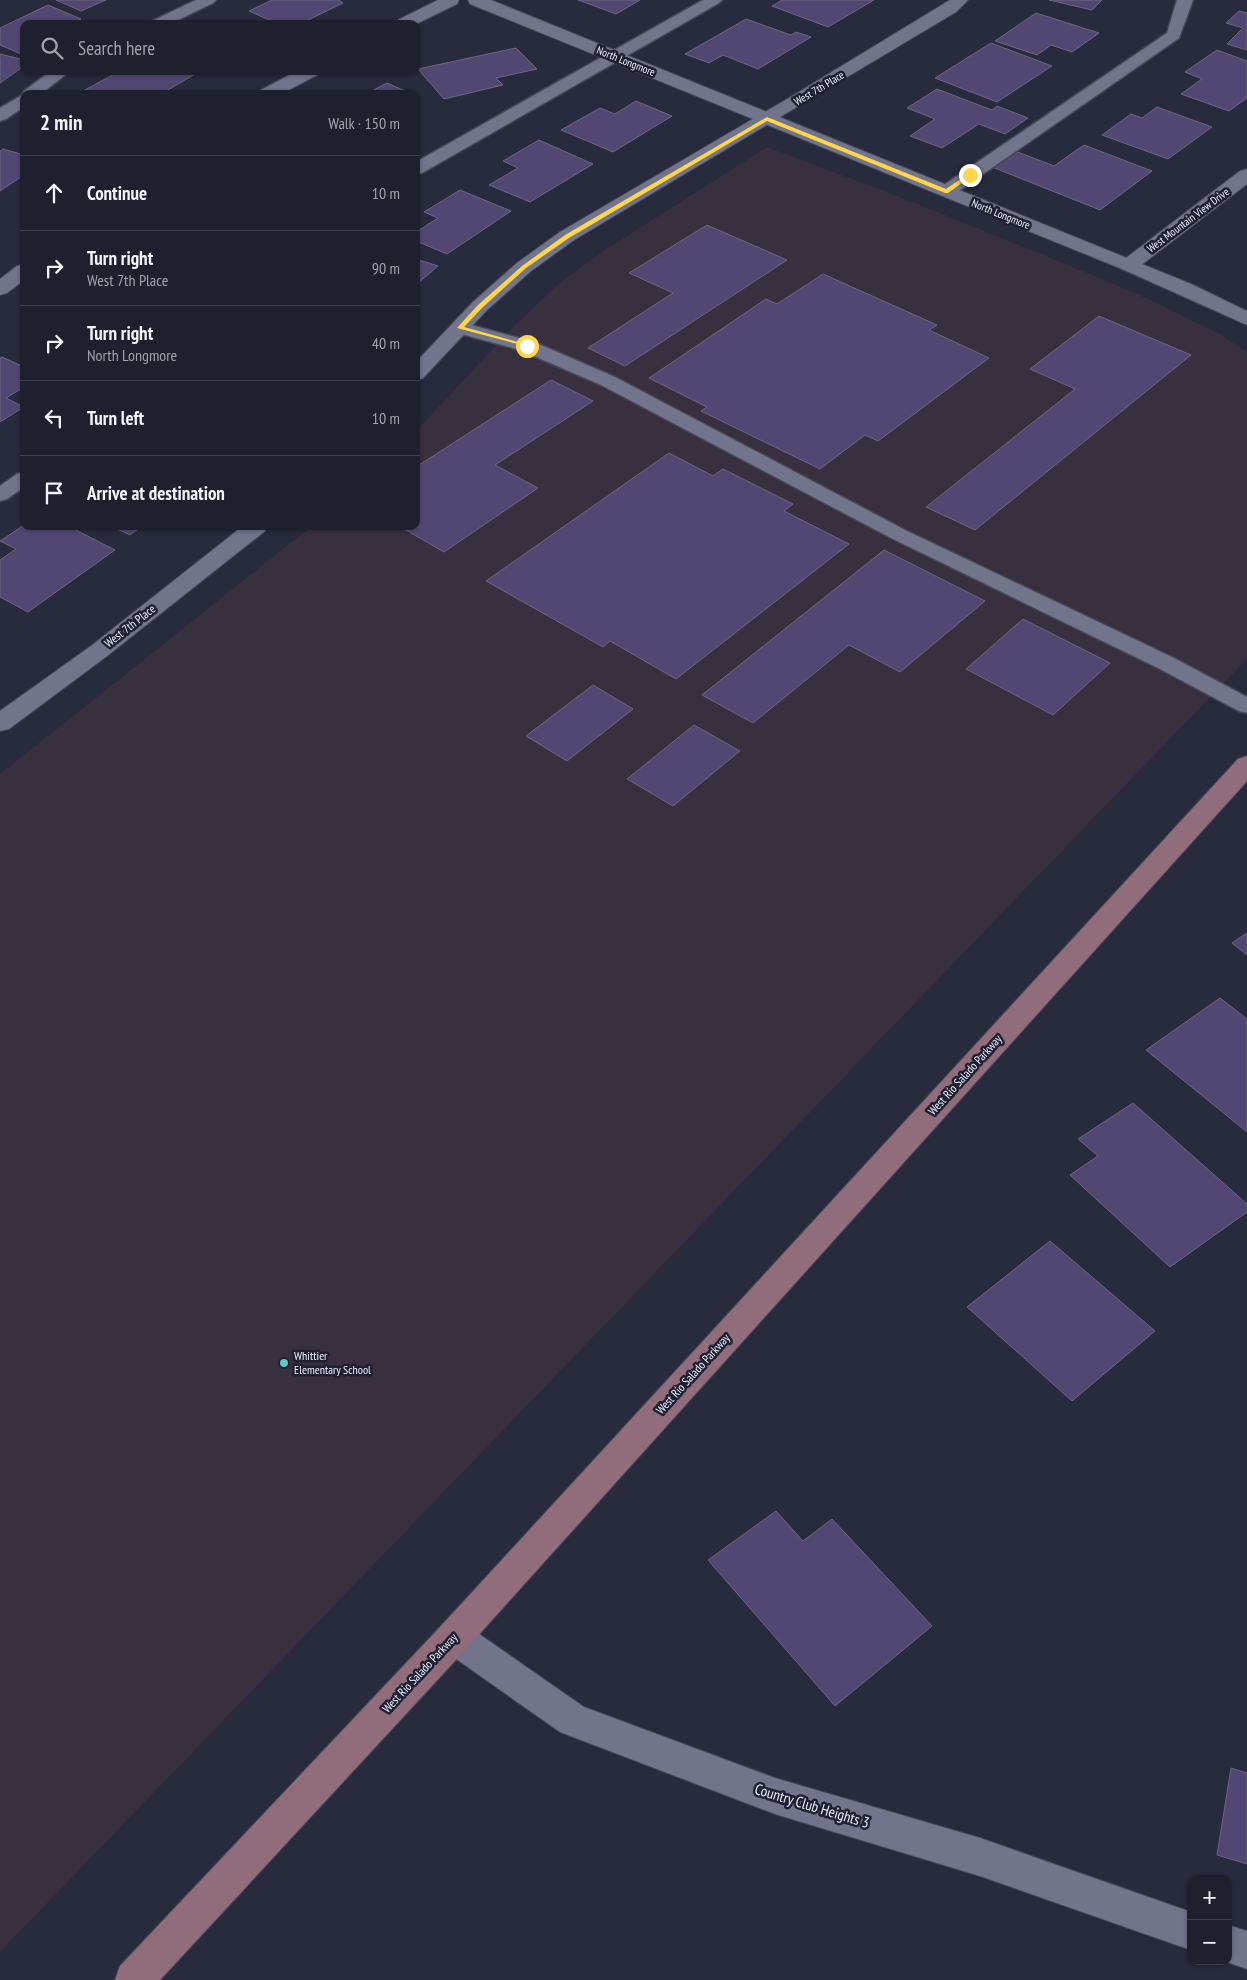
<!DOCTYPE html>
<html lang="en">
<head>
<meta charset="utf-8">
<style>
	:root { --surface:#1e202e; --page:#262836; --text:#f1f3f6; --muted:#a1a3aa; --line:#3c3e4a }
	body { margin:0; font-family:"PT Sans Narrow",sans-serif; background:var(--page); color:var(--text) }
	.controls { position:absolute; right:15px; bottom:15px; display:grid; overflow:hidden; border-radius:10px; box-shadow:0 1px 4px #0004 }
	.controls button { width:45px; height:45px; display:grid; place-items:center; padding:0; border:0; border-bottom:1px solid var(--line); background:var(--surface); color:var(--text); font:25px sans-serif }
	.stop { position:absolute; width:15px; height:15px; margin:-11px; border:4px solid #ffd54a; border-radius:50%; background:#fff }
	.stop.end { background:#ffd54a; border-color:#fff; box-shadow:0 1px 5px #0008 }
	.list { margin:0; padding:0; list-style:none }
	h2 { display:flex; justify-content:space-between; align-items:center; height:65px; margin:0; padding:0 20px; font-size:21px }
	h2 small { font-size:16px; font-weight:400; color:var(--muted) }
	.list li { display:grid; grid-template-columns:32px 1fr auto; gap:15px; align-items:center; box-sizing:border-box; height:75px; padding:0 20px; border-top:1px solid var(--line) }
	.list b { display:block; font-size:19px; white-space:nowrap }
	.list p { margin:0; font-size:16px; white-space:nowrap; color:var(--muted) }
	.list em { font-size:16px; font-style:normal; color:var(--muted) }
	.icon { flex:none; width:28px; height:28px; fill:none; stroke:currentColor; stroke-width:2; stroke-linecap:round; stroke-linejoin:round }
	.map { position:relative; flex:none; width:1247px; height:1980px; overflow:hidden }
	.search { position:absolute; background:var(--surface); box-shadow:0 1px 4px #0004; left:20px; top:20px; width:400px; height:55px; display:flex; align-items:center; gap:12px; box-sizing:border-box; padding:0 18px; border-radius:10px; color:var(--muted); font-size:19px }
	.panel { position:absolute; background:var(--surface); box-shadow:0 1px 4px #0004; left:20px; top:90px; width:400px; height:440px; border-radius:10px }
	.map>svg:first-child { display:block }
	.industrial { fill:#382f3f }
	.building { fill:#524773; stroke:#6c687d }
	.lines { fill:none; stroke-linecap:round; stroke-linejoin:round }
	.service-casing { stroke:#464757; stroke-width:3 }
	.minor-casing { stroke:#464757; stroke-width:2 }
	.tertiary-casing { stroke:#464757; stroke-width:2 }
	.secondary-casing { stroke:#464757; stroke-width:2 }
	.service { fill:#71748a; fill-rule:evenodd }
	.minor { fill:#71748a; fill-rule:evenodd }
	.tertiary { fill:#71748a; fill-rule:evenodd }
	.secondary { fill:#916c7a; fill-rule:evenodd }
	.route { fill:#ffd54a }
	.poi-dot { fill:#54cdc7; stroke:#1f2032; stroke-width:2 }
	.labels { text-anchor:middle; stroke-width:5; stroke-linejoin:round; paint-order:stroke }
	.far-street-label { font-size:11px; fill:#edeffc; stroke:#1f2032 }
	.street-label { font-size:12px; fill:#edeffc; stroke:#1f2032 }
	.poi-label { font-size:12px; fill:#edeffc; stroke:#1f2032; text-anchor:start }
	.near-street-label { font-size:15px; fill:#edeffc; stroke:#1f2032 }
</style>
</head>
<body>
<div class="map">
<svg width="1247" height="1980" viewBox="0 0 1247 1980">
	<rect width="100%" height="100%" fill="#282a3d"/>
	<path class="industrial" d="M767 147 918 204 1102 279 1155 302 1220 334 1247 352V659L0 1952V774L312 526H416V431L519 321 562 281 605 250Z"/>
	<path class="building" d="M56 0H106L81 11Z
		M272 0H339L343 3 300 24H278L249 11Z
		M578 0H640L616 14Z
		M782 0H874L828 27 772 6Z
		M1049 0H1102L1092 10Z
		M48 5 81 19 71 24H24V53L21 54 0 45V28Z
		M1239 11 1247 13V50L1227 44 1243 28 1226 23Z
		M1036 13 1099 33 1072 52 1051 45 1037 55 995 41Z
		M746 19 791 35 796 32 811 37 758 69 723 55 709 63 685 54Z
		M991 43 1052 66 997 102 935 78Z
		M516 48 537 69 496 78 503 85 444 99 418 69Z
		M1217 50 1247 61V98L1229 111 1181 94 1202 79 1185 72Z
		M0 54 24 60V66L0 83Z
		M120 71H188L195 74 161 94H89L83 91Z
		M387 83 412 94H366Z
		M937 89 992 110 997 106 1028 118 1005 134 979 124 942 148 910 136 935 119 907 108Z
		M636 101 672 116 613 152 561 130 600 108 615 114Z
		M1157 107 1212 127 1168 159 1102 135 1131 114 1142 118Z
		M539 140 593 164 530 202 489 185 518 168 503 161Z
		M1084 145 1152 171 1100 210 992 167 1015 151 1054 166Z
		M3 149 24 155V175L0 191V151Z
		M460 190 511 211 447 254 416 241V232L438 218 424 212Z
		M707 225 787 260 625 366 588 348 673 293 629 273Z
		M416 259 438 266 416 285Z
		M823 274 937 325 929 330 989 358 878 441 865 435 820 469 701 411 707 407 649 378 766 299 777 304Z
		M1099 316 1191 355 975 530 926 507 1075 389 1030 369Z
		M2 357 24 367V387L6 398 24 407 0 422V358Z
		M551 380 593 401 495 465 538 488 444 552 399 526H416V467Z
		M669 453 713 476 723 469 793 504 784 511 849 544 676 679 610 641 603 647 486 581Z
		M24 525 68 526 115 550 28 612 0 597V560L16 549 0 541Z
		M111 526H142L130 535Z
		M884 550 985 601 900 672 849 645 753 723 702 695Z
		M1023 619 1110 663 1053 715 966 669Z
		M593 685 633 709 567 761 526 736Z
		M694 725 740 751 673 806 627 779Z
		M1247 933V955L1232 943Z
		M1220 998 1247 1019V1132L1146 1050Z
		M1133 1103 1247 1204V1212L1170 1267 1070 1175 1098 1156 1078 1139Z
		M1050 1241 1155 1331 1072 1401 967 1307Z
		M776 1511 803 1541 832 1519 932 1626 835 1706 708 1560Z
		M1231 1768 1247 1773V1864L1217 1855Z"/>
	<g class="lines">
		<defs>
			<path id="service" d="M196 0H216L213 3 170 24H150L152 21Z
				M703 0H722L719 3 422 173 416 174V162Z
				M1177 0H1193L1179 38 953 195H941L938 191 941 187 1167 33Z
				M51 71H70L41 94H24V107L6 119 0 121V108L22 95 24 91Z
				M460 322 534 342 615 377 907 531 1174 658 1247 697V713L1239 711 1158 668 893 539 601 385 520 350 454 332 451 328 454 324Z
				M24 472V487L7 499 0 501V486L17 474Z"/>
			<path id="minor" d="M438 0H459L457 4 416 24H396L398 20Z
				M950 0H968L956 12 574 240 531 271 487 310 423 378 416 380V362L473 302 517 263 560 232 794 95Z
				M297 71H320L317 75 281 94H258L261 90Z
				M1247 169V184L1136 269 1129 271 1122 269 1119 265 1122 261 1240 171Z
				M24 264V280L7 293 0 295V279L17 266Z
				M243 526H268L265 531 107 656 9 729 0 731V711L91 646Z
				M454 1621 466 1625 584 1707 775 1778 980 1838 1191 1912V1950L980 1876 775 1814 573 1737 560 1732 442 1649 437 1637 442 1625Z
				M1228 1925 1247 1931V1969L1224 1961H1228Z"/>
			<path id="tertiary" d="M468 0H491L1191 284 1247 311V325L1122 269 470 4Z"/>
			<path id="secondary" d="M1247 756V781L466 1649 160 1980H115L120 1966 442 1625 1238 759Z"/>
		</defs>
		<use href="#service" class="service-casing"/>
		<use href="#minor" class="minor-casing"/>
		<use href="#tertiary" class="tertiary-casing"/>
		<use href="#secondary" class="secondary-casing"/>
		<use href="#service" class="service"/>
		<use href="#minor" class="minor"/>
		<use href="#tertiary" class="tertiary"/>
		<use href="#secondary" class="secondary"/>
	</g>
	<path class="route" d="M767 117 946 189 968 174 973 175 948 193H945L767 121 569 238 526 268 482 308 464 327 529 345V347L457 328 478 305 522 266 565 235Z"/>
	<circle class="poi-dot" cx="284" cy="1363" r="5"/>
	<g class="labels">
		<g class="far-street-label">
			<text transform="translate(626 61) rotate(22)" y="4">North Longmore</text>
			<text transform="translate(819 88) rotate(-31)" y="4">West 7th Place</text>
			<text transform="translate(1001 214) rotate(22)" y="4">North Longmore</text>
			<text transform="translate(1188 220) rotate(-37)" y="4">West Mountain View Drive</text>
		</g>
		<g class="street-label">
			<text transform="translate(130 626) rotate(-38)" y="4">West 7th Place</text>
			<text transform="translate(965 1075) rotate(-48)" y="4">West Rio Salado Parkway</text>
			<text transform="translate(693 1374) rotate(-48)" y="4">West Rio Salado Parkway</text>
			<text transform="translate(420 1673) rotate(-47)" y="4">West Rio Salado Parkway</text>
		</g>
		<g class="poi-label">
			<text x="294" y="1360">Whittier<tspan x="294" dy="14">Elementary School</tspan></text>
		</g>
		<g class="near-street-label">
			<text transform="translate(812 1806) rotate(17)" y="5">Country Club Heights 3</text>
		</g>
	</g>
</svg>
<div class="controls">
<button>+</button>
<button>−</button>
</div>
<div class="stop" style="left:527px;top:346px"></div>
<div class="stop end" style="left:970px;top:175px"></div>
<div class="search"><svg class="icon" aria-label="search" viewBox="0 0 24 24"><circle cx="10" cy="10" r="6"/><path d="M15 15l6 6"/></svg>Search here</div>
<section class="panel">
<h2>2 min<small>Walk · 150 m</small></h2>
<ul class="list">
<li><svg class="icon" aria-label="ahead" viewBox="0 0 24 24"><path d="M12 20V5M6 11l6-6 6 6"/></svg><div><b>Continue</b></div><em>10 m</em></li>
<li><svg class="icon" aria-label="right" viewBox="0 0 24 24"><path d="M7 20v-9h11M14 6l5 5-5 5"/></svg><div><b>Turn right</b><p>West 7th Place</p></div><em>90 m</em></li>
<li><svg class="icon" aria-label="right" viewBox="0 0 24 24"><path d="M7 20v-9h11M14 6l5 5-5 5"/></svg><div><b>Turn right</b><p>North Longmore</p></div><em>40 m</em></li>
<li><svg class="icon" aria-label="left" viewBox="0 0 24 24"><path d="M17 20v-9H6M10 6l-5 5 5 5"/></svg><div><b>Turn left</b></div><em>10 m</em></li>
<li><svg class="icon" aria-label="arrive" viewBox="0 0 24 24"><path d="M6 21V4h12l-3 4 3 4H6"/></svg><div><b>Arrive at destination</b></div></li>
</ul>
</section>
</div>
</body>
</html>
